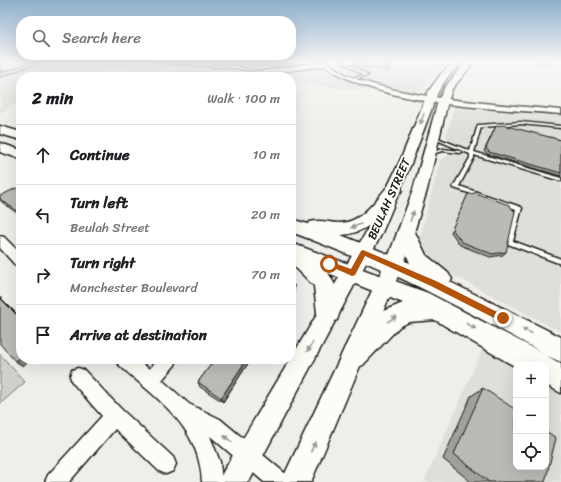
<!DOCTYPE html>
<html lang="en">
<head>
<meta charset="utf-8">
<style>
	:root { --surface:#fff; --page:#f2f2f2; --text:#202124; --muted:#757577; --line:#e0e0e0 }
	body { margin:0; font-family:Sriracha,sans-serif; background:var(--page); color:var(--text) }
	.controls { position:absolute; right:12px; bottom:12px; display:grid; overflow:hidden; border-radius:8px; box-shadow:0 4px 16px #0002 }
	.controls button { width:36px; height:36px; display:grid; place-items:center; padding:0; border:0; border-bottom:1px solid var(--line); background:var(--surface); color:var(--text); font:20px sans-serif }
	.stop { position:absolute; width:12px; height:12px; margin:-9px; border:3px solid #b45309; border-radius:50%; background:#fff }
	.stop.end { background:#b45309; border-color:#fff; box-shadow:0 1px 4px #0008 }
	.list { margin:0; padding:0; list-style:none }
	h2 { display:flex; justify-content:space-between; align-items:center; height:52px; margin:0; padding:0 16px; font-size:17px }
	h2 small { font-size:13px; font-weight:400; color:var(--muted) }
	.list li { display:grid; grid-template-columns:26px 1fr auto; gap:12px; align-items:center; box-sizing:border-box; height:60px; padding:0 16px; border-top:1px solid var(--line) }
	.list b { display:block; font-size:15px; white-space:nowrap }
	.list p { margin:0; font-size:13px; white-space:nowrap; color:var(--muted) }
	.list em { font-size:13px; font-style:normal; color:var(--muted) }
	.icon { flex:none; width:22px; height:22px; fill:none; stroke:currentColor; stroke-width:2; stroke-linecap:round; stroke-linejoin:round }
	.map { position:relative; flex:none; width:561px; height:482px; overflow:hidden }
	.search { position:absolute; background:var(--surface); box-shadow:0 4px 16px #0002; left:16px; top:16px; width:280px; height:44px; display:flex; align-items:center; gap:10px; box-sizing:border-box; padding:0 14px; border-radius:16px; color:var(--muted); font-size:15px }
	.panel { position:absolute; background:var(--surface); box-shadow:0 4px 16px #0002; left:16px; top:72px; width:280px; height:292px; border-radius:16px }
	.map>svg:first-child { display:block }
	.built { fill:#e0deda }
	.green { fill:#d0cfcc; stroke:#767674 }
	.lines { fill:none; stroke-linecap:round; stroke-linejoin:round }
	.lane-casing { stroke:#1c1c1c; stroke-width:3 }
	.street-casing { stroke:#1c1c1c; stroke-width:3 }
	.secondary-casing { stroke:#1c1c1c; stroke-width:3 }
	.primary-casing { stroke:#1c1c1c; stroke-width:3 }
	.lane { fill:#fdfcf7; fill-rule:evenodd }
	.street { fill:#fdfcf7; fill-rule:evenodd }
	.secondary { fill:#fdfcf7; fill-rule:evenodd }
	.primary { fill:#fdfcf7; fill-rule:evenodd }
	.wall { fill:#a1a09d; stroke:#1c1c1c }
	.shaded-wall { fill:#83827f; stroke:#1c1c1c }
	.building { fill:#bbbab6; stroke:#1c1c1c }
	.oneway { fill:#989794 }
	.route { fill:#b45309 }
	.labels { text-anchor:middle; stroke-width:4; stroke-linejoin:round; paint-order:stroke }
	.street-label { font-size:12px; fill:#1c1c1c; stroke:#fdfcf7 }
</style>
</head>
<body>
<div class="map">
<svg width="561" height="482" viewBox="0 0 561 482">
	<rect width="100%" height="100%" fill="#f0eeea"/>
	<filter id="ink" filterUnits="userSpaceOnUse"><feTurbulence type="fractalNoise" baseFrequency=".025" numOctaves="2"/><feDisplacementMap in="SourceGraphic" scale="8" xChannelSelector="R" yChannelSelector="G"/><feConvolveMatrix kernelMatrix="1 2 1 2 8 2 1 2 1" color-interpolation-filters="sRGB"/></filter>
	<g filter="url(#ink)">
		<path class="built" d="M0 62H317L335 75 384 92 291 84V77H217L109 67 92 77H21V100L0 113Z
			M332 62H444L451 63 433 73 434 74 421 91 408 92 376 84 350 74Z
			M460 106 561 116V332L434 265 424 254 419 241 440 160 452 153 450 142 446 137 454 107Z
			M483 348 516 367V467H546V385L561 395V482H424Z"/>
		<path class="green" d="M0 354 25 382 0 404Z"/>
		<g class="lines">
			<defs>
				<path id="lane" d="M36 62H40L0 76V74Z
					M156 62H173L235 66 261 72 251 77H247L257 72 235 68Z
					M342 62H345L368 75 352 80V78L364 75Z
					M521 122 561 126V128L521 124 481 127 474 152 561 178V181L474 155V158L459 186 521 207 522 208 513 241 561 259V264L508 244 507 242 516 209 454 188 453 187 470 158V154L432 138 435 137 470 151 478 125Z
					M443 149 460 151 462 152 460 153 443 151 431 154 429 153Z"/>
				<path id="street" d="M321 62C332 62 336 70 345 74 362 82 382 87 400 91 453 102 507 105 561 110V114C494 108 380 106 326 66L260 74 257 72Z
					M0 236 4 237 21 254V267L16 266 0 248Z
					M117 359H137L149 369 158 359H177L175 365 162 380 189 404 220 419 287 475 290 482H264L210 436 220 462 222 482H202C200 426 157 399 119 365Z
					M78 368 84 370 121 409 173 457 176 464 173 471 166 474 159 471 115 429 69 482H45L48 475 102 416 72 382 70 376 72 370Z"/>
				<path id="secondary" d="M453 62H462L447 78 438 92 412 161 381 235 249 482H218L223 472 365 234 400 161 428 92 441 74Z
					M466 62H474L452 89 448 101 427 190 407 255 311 482H281L389 255 413 190 438 101 445 87Z"/>
				<path id="primary" d="M0 126 21 132V140L0 134Z
					M0 143 21 150V159L0 152Z
					M394 185 400 186 402 190C388 212 368 234 341 235L410 263 397 233 399 228 406 226 413 228 426 255 448 273 452 279 450 282 561 337V362L547 356 561 364V393L546 385V365H516V367L435 320 409 322 399 327 363 365 354 369 345 365 341 356 345 347 383 311 403 303 328 273C337 286 344 305 337 320L329 323 321 320 317 313 314 286 291 263V243L428 293 543 353C461 307 379 264 291 232V219L308 224 310 222C320 219 330 223 340 223 361 223 376 200 388 186Z"/>
			</defs>
			<use href="#lane" class="lane-casing"/>
			<use href="#street" class="street-casing"/>
			<use href="#secondary" class="secondary-casing"/>
			<use href="#primary" class="primary-casing"/>
			<use href="#lane" class="lane"/>
			<use href="#street" class="street"/>
			<use href="#secondary" class="secondary"/>
			<use href="#primary" class="primary"/>
		</g>
		<path class="wall" d="M201 62H303L302 63 281 67Z
			M355 62H391L389 71 354 66Z
			M536 62H552L550 65Z
			M496 126 561 140V176L487 154 484 151Z
			M21 191V216L3 203 0 200V196Z
			M468 194 506 252 503 255 490 257 460 245 451 232Z
			M215 359H251L223 402 200 387 198 382Z
			M483 388 545 482H471L443 459 471 396Z"/>
		<path class="shaded-wall" d="M0 62H13L0 66 3 71 0 72Z
			M281 62H303L302 63 281 67Z
			M294 285V291L291 296V290Z
			M0 297 21 318V319L0 298Z
			M21 356V359H31L23 366 15 361Z
			M247 359H251L223 402 221 398Z"/>
		<path class="building" d="M503 125 561 140V173L489 152 486 148 496 126Z
			M16 188 21 191V214L0 199V196Z
			M475 193 509 205 515 212 506 252 492 254 462 242 452 229 468 194Z
			M291 283 294 285 291 290Z
			M0 298 21 319V356L15 361 0 344Z
			M215 359H247L221 398 198 382Z
			M483 388 516 410V467H546V431L556 438 545 482H489L454 454Z"/>
		<defs><path id="oneway-solid" d="M-6-.8H1V-3.2L6.5 0L1 3.2V.8H-6Z"/></defs>
		<g class="oneway">
			<use href="#oneway-solid" transform="translate(422 119) rotate(110)"/>
			<use href="#oneway-solid" transform="translate(412 216) rotate(-71)"/>
			<use href="#oneway-solid" transform="translate(356 226) rotate(160)"/>
			<use href="#oneway-solid" transform="translate(392 319) rotate(-32)"/>
			<use href="#oneway-solid" transform="translate(471 326) rotate(29)"/>
			<use href="#oneway-solid" transform="translate(527 331) rotate(-152)"/>
			<use href="#oneway-solid" transform="translate(310 347) rotate(120)"/>
			<use href="#oneway-solid" transform="translate(228 439) rotate(-140)"/>
			<use href="#oneway-solid" transform="translate(313 447) rotate(-65)"/>
		</g>
	</g>
	<linearGradient id="sky" x2="0" y2="1"><stop stop-color="#8eafcc"/><stop offset="0.48" stop-color="#f8f7f6"/><stop offset="1" stop-color="#f8f7f6" stop-opacity="0"/></linearGradient>
	<rect width="561" height="130" fill="url(#sky)"/>
	<path class="route" d="M363 250 436 281 505 316V321H500L431 286 365 256 355 275 352 276 325 264 329 261 351 269 361 251Z"/>
	<g class="labels">
		<g class="street-label">
			<text transform="translate(389 199) rotate(-66)" y="4">BEULAH STREET</text>
		</g>
	</g>
</svg>
<div class="controls">
<button>+</button>
<button>−</button>
<button><svg class="icon" aria-label="locate" viewBox="0 0 24 24"><circle cx="12" cy="12" r="6"/><path d="M12 2v4M12 18v4M2 12h4M18 12h4"/></svg></button>
</div>
<div class="stop" style="left:329px;top:264px"></div>
<div class="stop end" style="left:503px;top:318px"></div>
<div class="search"><svg class="icon" aria-label="search" viewBox="0 0 24 24"><circle cx="10" cy="10" r="6"/><path d="M15 15l6 6"/></svg>Search here</div>
<section class="panel">
<h2>2 min<small>Walk · 100 m</small></h2>
<ul class="list">
<li><svg class="icon" aria-label="ahead" viewBox="0 0 24 24"><path d="M12 20V5M6 11l6-6 6 6"/></svg><div><b>Continue</b></div><em>10 m</em></li>
<li><svg class="icon" aria-label="left" viewBox="0 0 24 24"><path d="M17 20v-9H6M10 6l-5 5 5 5"/></svg><div><b>Turn left</b><p>Beulah Street</p></div><em>20 m</em></li>
<li><svg class="icon" aria-label="right" viewBox="0 0 24 24"><path d="M7 20v-9h11M14 6l5 5-5 5"/></svg><div><b>Turn right</b><p>Manchester Boulevard</p></div><em>70 m</em></li>
<li><svg class="icon" aria-label="arrive" viewBox="0 0 24 24"><path d="M6 21V4h12l-3 4 3 4H6"/></svg><div><b>Arrive at destination</b></div></li>
</ul>
</section>
</div>
</body>
</html>
